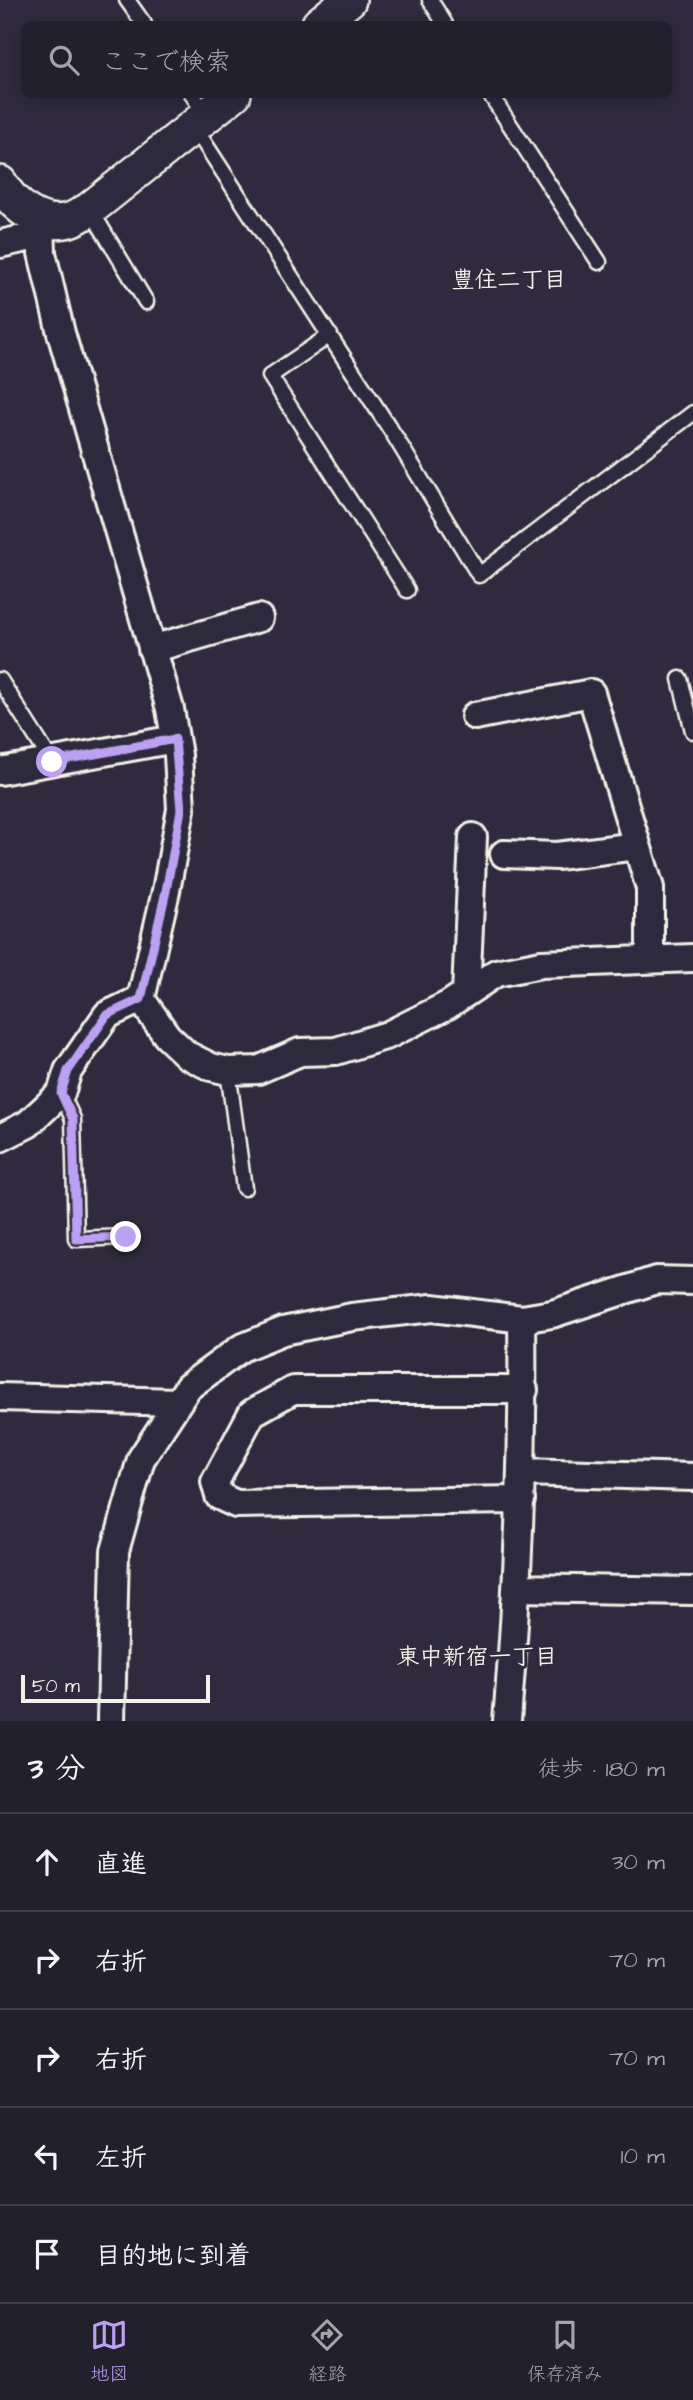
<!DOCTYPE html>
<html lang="ja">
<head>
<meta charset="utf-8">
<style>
	:root { --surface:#23202e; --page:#2f2d3a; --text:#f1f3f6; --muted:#a3a3aa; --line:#403e4a; --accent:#bca0f2 }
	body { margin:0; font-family:"Architects Daughter","Klee One",sans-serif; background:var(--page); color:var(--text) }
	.scale { position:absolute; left:21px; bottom:18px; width:189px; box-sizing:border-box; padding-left:7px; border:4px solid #f4f1e8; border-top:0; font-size:19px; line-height:24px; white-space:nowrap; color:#f4f1e8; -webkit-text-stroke:5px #2f2a3d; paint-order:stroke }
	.stop { position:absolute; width:21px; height:21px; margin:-16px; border:5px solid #bca0f2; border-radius:50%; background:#fff }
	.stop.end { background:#bca0f2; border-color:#fff; box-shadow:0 2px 7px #0008 }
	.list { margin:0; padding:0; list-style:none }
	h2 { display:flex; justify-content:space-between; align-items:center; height:91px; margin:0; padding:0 28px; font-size:30px }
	h2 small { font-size:23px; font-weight:400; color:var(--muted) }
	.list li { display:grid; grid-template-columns:46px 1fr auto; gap:21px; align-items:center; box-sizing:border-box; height:98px; padding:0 28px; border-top:2px solid var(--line) }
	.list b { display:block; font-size:26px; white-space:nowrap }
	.list em { font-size:23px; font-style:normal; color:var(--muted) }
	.icon { flex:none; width:38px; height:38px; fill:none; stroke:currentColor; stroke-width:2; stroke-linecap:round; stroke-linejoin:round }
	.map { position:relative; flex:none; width:693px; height:1721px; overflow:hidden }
	.search { position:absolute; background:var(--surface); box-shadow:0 4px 18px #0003; left:21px; right:21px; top:21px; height:77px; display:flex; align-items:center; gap:18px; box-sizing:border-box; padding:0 24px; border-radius:10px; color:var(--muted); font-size:26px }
	.sheet { height:581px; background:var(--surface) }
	nav { display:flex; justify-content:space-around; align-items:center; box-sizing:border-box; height:98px; border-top:2px solid var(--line); background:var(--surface); font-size:19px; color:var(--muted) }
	nav a { display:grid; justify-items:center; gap:4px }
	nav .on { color:var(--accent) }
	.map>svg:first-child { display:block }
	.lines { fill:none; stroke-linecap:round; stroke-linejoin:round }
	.service-casing { stroke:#f4f1e8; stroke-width:19 }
	.minor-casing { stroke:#f4f1e8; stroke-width:32 }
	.tertiary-casing { stroke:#f4f1e8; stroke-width:38 }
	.service { stroke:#2f2a3d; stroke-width:14 }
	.minor { stroke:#2f2a3d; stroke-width:26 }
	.tertiary { stroke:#2f2a3d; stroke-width:33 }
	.route { stroke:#bca0f2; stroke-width:9 }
	.labels { text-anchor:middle; stroke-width:6; stroke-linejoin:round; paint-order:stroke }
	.neighbourhood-label { font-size:23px; font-weight:bold; fill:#f4f1e8; stroke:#2f2a3d }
</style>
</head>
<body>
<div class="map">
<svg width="693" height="1721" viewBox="0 0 693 1721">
	<rect width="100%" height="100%" fill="#2f2a3d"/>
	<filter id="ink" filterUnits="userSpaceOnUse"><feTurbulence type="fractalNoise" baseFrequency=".0143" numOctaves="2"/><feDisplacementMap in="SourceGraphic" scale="14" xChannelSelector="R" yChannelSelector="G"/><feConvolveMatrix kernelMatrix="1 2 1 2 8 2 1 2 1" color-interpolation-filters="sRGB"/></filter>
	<g filter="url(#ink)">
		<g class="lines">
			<defs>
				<path id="service" d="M127 0 144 24
					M430 0 445 24
					M192 94 207 117
					M490 94 599 262
					M194 127 394 435 479 575 693 413
					M90 209 146 302
					M330 335 270 376 407 590
					M680 679 693 731
					M0 680 52 762
					M228 1071 244 1188
					M61 1093 73 1119 76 1239 126 1237"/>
				<path id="minor" d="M41 221 42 253 61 333 170 709 178 755 181 809 166 891 141 999 167 1036 187 1055 211 1067 228 1071 258 1070 300 1052 336 1051 388 1035 448 1005 496 973 541 964 693 958
					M0 244 27 238 41 221
					M152 649 259 618
					M475 716 591 693 650 888V959
					M0 771 175 739
					M504 854 557 856 637 846
					M466 993 473 837
					M0 1138 28 1124 61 1093 68 1071 107 1015 141 999
					M0 1397 178 1402
					M522 1472 693 1477
					M521 1500 236 1504 219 1496 215 1482 252 1413 293 1390H524
					M518 1588 693 1591
					M111 1721 115 1551 141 1459 188 1387 241 1348 283 1331 352 1317 432 1308 522 1319 552 1314 656 1280 693 1281
					M507 1721C518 1587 524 1453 522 1319"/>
				<path id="tertiary" d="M319 24 349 0
					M0 183C13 205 38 226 65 221 74 220 83 213 90 209L234 94"/>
			</defs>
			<use href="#service" class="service-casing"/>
			<use href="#minor" class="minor-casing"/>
			<use href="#tertiary" class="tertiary-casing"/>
			<use href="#service" class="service"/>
			<use href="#minor" class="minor"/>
			<use href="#tertiary" class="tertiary"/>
		</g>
	</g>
	<g class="lines" filter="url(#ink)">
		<path class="route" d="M52 762 175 739 181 810 166 891 141 999 107 1015 68 1071 61 1093 73 1119 76 1239 126 1237"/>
	</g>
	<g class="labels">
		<g class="neighbourhood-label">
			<text x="509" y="287">豊住二丁目</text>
			<text x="477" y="1664">東中新宿一丁目</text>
		</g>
	</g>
</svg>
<div class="scale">50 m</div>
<div class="stop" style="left:52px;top:762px"></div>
<div class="stop end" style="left:126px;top:1237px"></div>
<div class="search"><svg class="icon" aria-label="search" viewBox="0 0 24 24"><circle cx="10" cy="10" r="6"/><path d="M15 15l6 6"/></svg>ここで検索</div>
</div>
<section class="sheet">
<h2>3 分<small>徒歩 · 180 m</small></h2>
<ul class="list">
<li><svg class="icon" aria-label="ahead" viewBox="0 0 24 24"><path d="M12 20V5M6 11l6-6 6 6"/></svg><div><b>直進</b></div><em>30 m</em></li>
<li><svg class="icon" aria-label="right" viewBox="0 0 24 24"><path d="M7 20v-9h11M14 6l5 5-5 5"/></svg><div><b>右折</b></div><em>70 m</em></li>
<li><svg class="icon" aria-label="right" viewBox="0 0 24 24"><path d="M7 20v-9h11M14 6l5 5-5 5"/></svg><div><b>右折</b></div><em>70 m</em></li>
<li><svg class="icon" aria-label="left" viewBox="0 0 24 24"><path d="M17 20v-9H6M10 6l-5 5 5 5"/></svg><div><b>左折</b></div><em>10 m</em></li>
<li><svg class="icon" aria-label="arrive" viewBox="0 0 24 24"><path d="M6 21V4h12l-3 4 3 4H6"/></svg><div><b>目的地に到着</b></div></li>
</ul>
</section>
<nav>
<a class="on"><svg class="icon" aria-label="map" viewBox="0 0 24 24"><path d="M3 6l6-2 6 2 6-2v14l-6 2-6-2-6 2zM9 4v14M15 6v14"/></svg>地図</a>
<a><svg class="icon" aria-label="directions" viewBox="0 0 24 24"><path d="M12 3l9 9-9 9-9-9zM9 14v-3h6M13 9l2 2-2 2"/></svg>経路</a>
<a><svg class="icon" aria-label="saved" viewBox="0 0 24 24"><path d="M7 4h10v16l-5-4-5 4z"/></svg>保存済み</a>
</nav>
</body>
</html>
